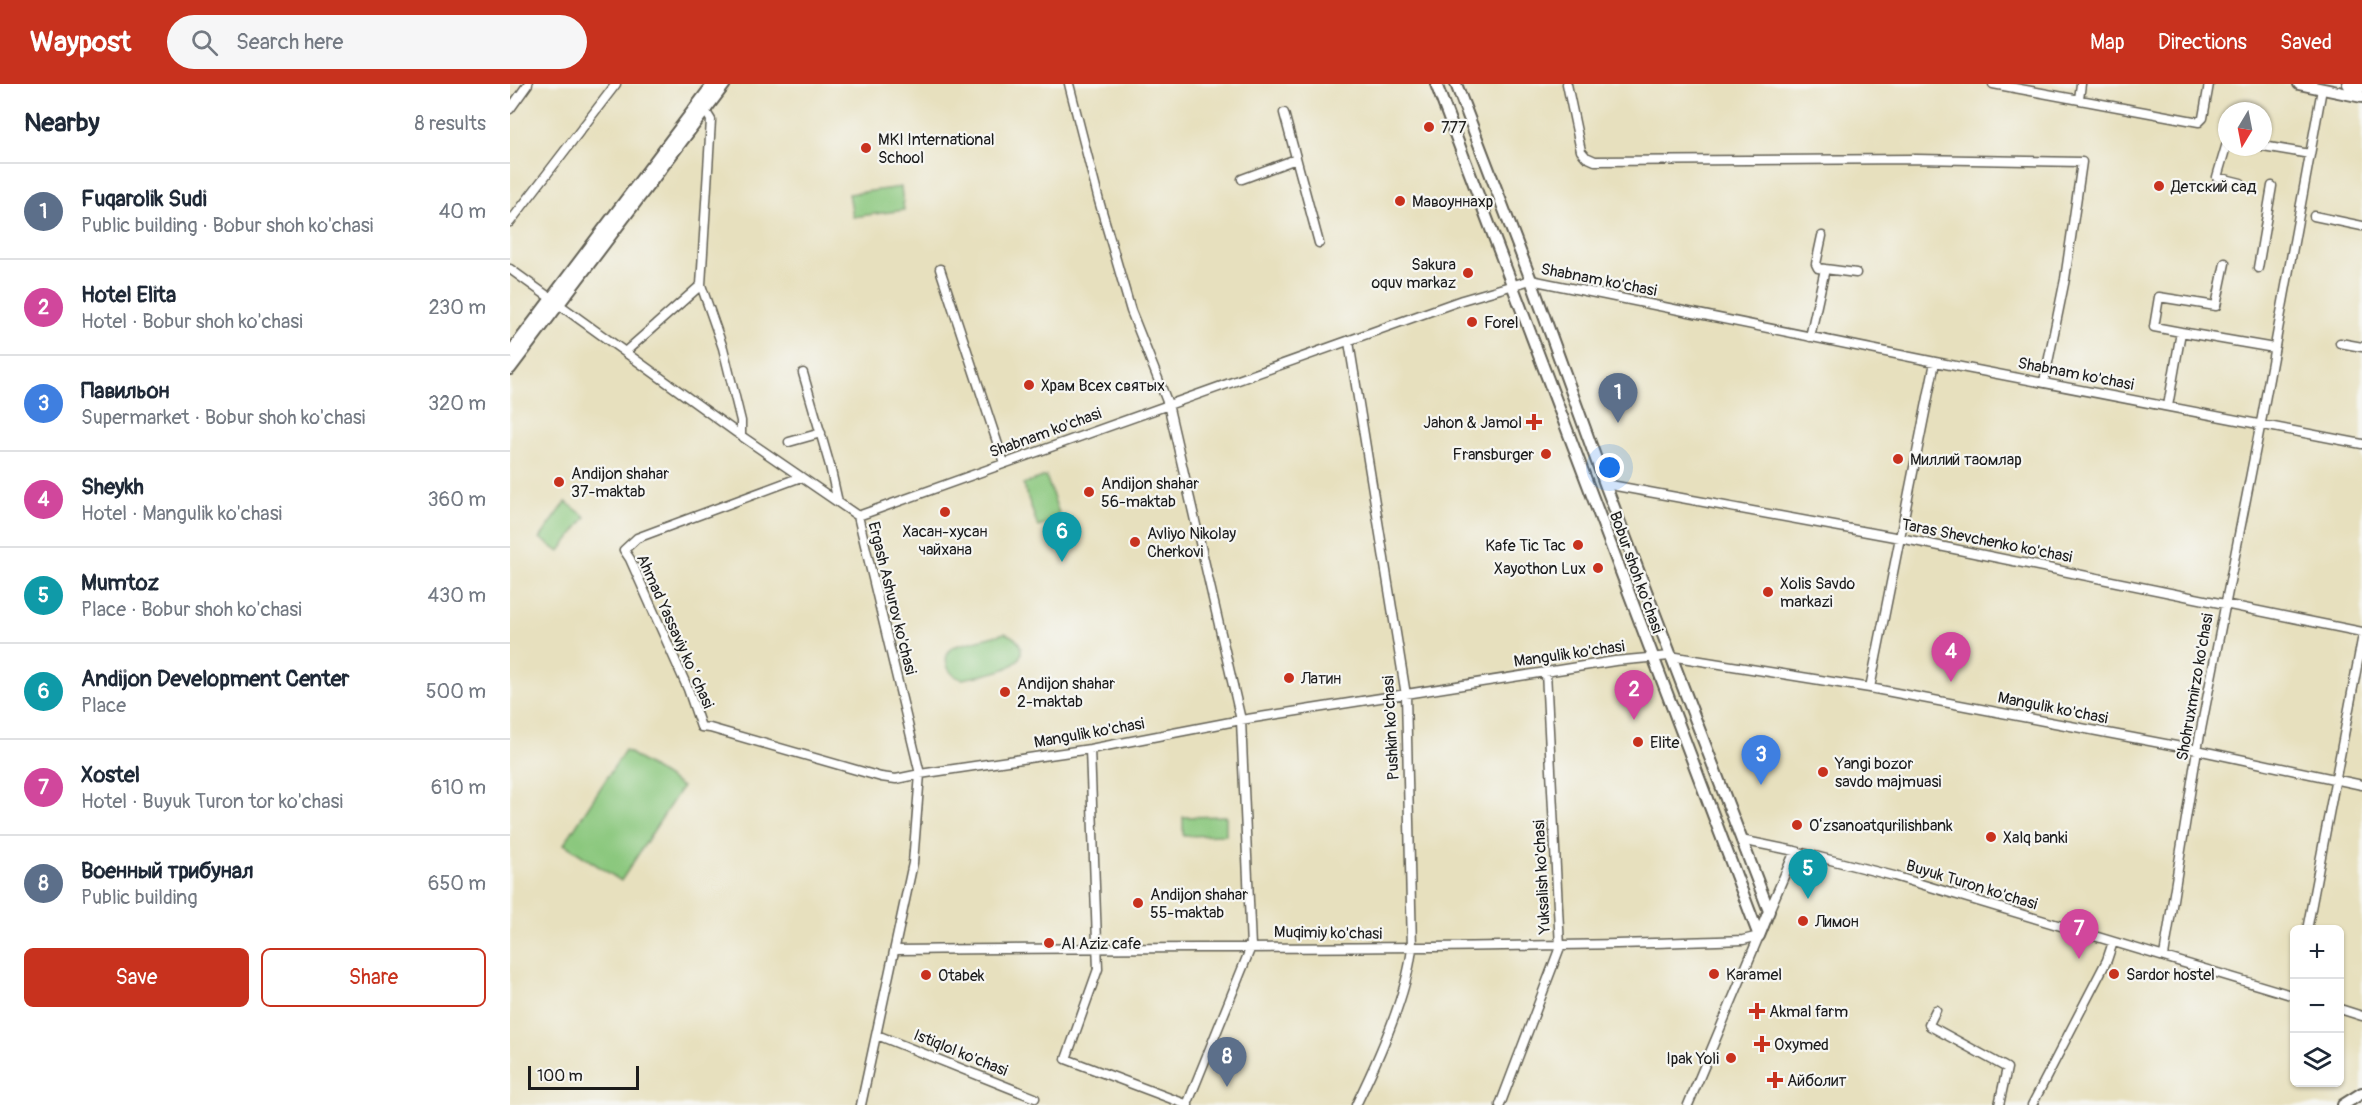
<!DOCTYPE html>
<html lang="en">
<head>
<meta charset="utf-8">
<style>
	:root { --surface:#fff; --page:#f6f6f7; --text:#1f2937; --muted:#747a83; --line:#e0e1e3; --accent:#c8321e }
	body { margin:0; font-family:Pangolin,sans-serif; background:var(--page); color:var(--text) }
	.controls { position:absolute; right:18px; bottom:18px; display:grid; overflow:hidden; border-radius:9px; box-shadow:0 2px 4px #0004 }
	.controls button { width:54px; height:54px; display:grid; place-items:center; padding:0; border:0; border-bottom:2px solid var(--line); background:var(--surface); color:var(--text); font:30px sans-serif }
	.compass { position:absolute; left:1708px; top:18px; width:54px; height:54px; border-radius:50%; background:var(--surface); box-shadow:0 2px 4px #0004; rotate:190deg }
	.scale { position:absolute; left:18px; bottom:15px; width:111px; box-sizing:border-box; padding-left:6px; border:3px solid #1c1c1c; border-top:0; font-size:16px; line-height:21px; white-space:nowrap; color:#1c1c1c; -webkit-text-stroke:4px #f6f6f2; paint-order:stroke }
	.you { position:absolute; left:1100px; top:384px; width:21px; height:21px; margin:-15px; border:4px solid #fff; border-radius:50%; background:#1a73e8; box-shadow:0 0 0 9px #1a73e833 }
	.badge { display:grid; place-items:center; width:39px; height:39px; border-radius:50%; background:var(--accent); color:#fff; font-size:20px; font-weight:700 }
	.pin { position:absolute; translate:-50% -50px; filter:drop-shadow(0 2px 3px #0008) }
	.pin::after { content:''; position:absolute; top:32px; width:21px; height:18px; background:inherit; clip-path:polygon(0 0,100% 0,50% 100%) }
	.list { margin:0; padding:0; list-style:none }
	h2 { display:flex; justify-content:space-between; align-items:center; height:78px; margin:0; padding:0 24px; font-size:26px }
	h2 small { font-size:20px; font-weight:400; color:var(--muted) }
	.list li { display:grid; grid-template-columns:39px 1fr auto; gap:18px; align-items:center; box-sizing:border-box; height:96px; padding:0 24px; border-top:2px solid var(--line) }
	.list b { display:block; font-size:22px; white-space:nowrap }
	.list p { margin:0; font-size:20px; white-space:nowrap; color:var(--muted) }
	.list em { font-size:20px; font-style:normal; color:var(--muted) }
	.actions { display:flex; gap:12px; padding:18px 24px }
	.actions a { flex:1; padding:14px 0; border:2px solid var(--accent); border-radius:9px; text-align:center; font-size:21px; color:var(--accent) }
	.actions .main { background:var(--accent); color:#fff }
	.icon { flex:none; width:33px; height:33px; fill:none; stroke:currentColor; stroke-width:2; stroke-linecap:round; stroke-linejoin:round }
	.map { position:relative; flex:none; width:1852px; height:1021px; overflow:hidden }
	header { display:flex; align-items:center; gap:36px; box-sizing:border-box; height:84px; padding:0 30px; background:var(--accent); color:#fff }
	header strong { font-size:28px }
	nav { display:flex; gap:33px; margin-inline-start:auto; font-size:21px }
	.search { width:420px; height:54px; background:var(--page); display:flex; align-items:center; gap:15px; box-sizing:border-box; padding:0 21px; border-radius:33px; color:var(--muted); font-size:22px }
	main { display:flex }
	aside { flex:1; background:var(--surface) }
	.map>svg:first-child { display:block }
	.green { fill:#8bc87e; stroke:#54724d; stroke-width:1.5 }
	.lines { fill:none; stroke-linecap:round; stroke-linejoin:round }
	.minor-casing { stroke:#636155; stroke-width:11 }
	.major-casing { stroke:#636155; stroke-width:14 }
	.minor { stroke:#fff; stroke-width:8 }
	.major { stroke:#fff; stroke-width:10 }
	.poi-dot { fill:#c8321e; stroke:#f6f6f2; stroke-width:2 }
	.labels { text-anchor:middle; stroke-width:4.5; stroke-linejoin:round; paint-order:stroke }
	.poi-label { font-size:16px; fill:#1c1c1c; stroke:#f6f6f2; text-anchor:start }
	.street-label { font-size:16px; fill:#1c1c1c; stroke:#f6f6f2 }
</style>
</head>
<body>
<header>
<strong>Waypost</strong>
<div class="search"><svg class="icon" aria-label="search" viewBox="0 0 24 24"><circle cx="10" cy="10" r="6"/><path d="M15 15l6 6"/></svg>Search here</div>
<nav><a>Map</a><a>Directions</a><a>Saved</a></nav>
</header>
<main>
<aside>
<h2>Nearby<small>8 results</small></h2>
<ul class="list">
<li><span class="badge" style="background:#5c6f8a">1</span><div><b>Fuqarolik Sudi</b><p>Public building · Bobur shoh ko'chasi</p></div><em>40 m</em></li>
<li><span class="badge" style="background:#d1479c">2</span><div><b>Hotel Elita</b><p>Hotel · Bobur shoh ko'chasi</p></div><em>230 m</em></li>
<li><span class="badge" style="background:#3f7fe0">3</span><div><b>Павильон</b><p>Supermarket · Bobur shoh ko'chasi</p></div><em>320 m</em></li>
<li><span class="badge" style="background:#d1479c">4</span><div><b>Sheykh</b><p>Hotel · Mangulik ko'chasi</p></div><em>360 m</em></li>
<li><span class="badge" style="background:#0f9aa8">5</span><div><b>Mumtoz</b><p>Place · Bobur shoh ko'chasi</p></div><em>430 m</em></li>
<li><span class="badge" style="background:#0f9aa8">6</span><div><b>Andijon Development Center</b><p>Place</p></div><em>500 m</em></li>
<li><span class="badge" style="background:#d1479c">7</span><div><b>Xostel</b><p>Hotel · Buyuk Turon tor ko'chasi</p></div><em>610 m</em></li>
<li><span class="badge" style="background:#5c6f8a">8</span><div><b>Военный трибунал</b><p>Public building</p></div><em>650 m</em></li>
</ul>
<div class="actions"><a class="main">Save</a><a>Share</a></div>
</aside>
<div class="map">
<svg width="1852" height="1021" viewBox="0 0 1852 1021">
	<rect width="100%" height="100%" fill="#f6f6f2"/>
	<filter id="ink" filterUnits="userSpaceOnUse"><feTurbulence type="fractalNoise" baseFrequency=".0167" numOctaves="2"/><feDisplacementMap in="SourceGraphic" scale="12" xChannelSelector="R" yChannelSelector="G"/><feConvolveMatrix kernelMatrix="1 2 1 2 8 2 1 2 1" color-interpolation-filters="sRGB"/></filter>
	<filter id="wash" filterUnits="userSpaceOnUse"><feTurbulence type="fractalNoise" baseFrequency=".008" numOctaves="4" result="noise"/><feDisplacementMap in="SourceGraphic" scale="24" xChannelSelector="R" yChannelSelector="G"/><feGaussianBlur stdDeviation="1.35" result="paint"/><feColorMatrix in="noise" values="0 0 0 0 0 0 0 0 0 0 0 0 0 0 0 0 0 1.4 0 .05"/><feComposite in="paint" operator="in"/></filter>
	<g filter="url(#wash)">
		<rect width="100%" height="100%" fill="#e7e0be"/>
		<path class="green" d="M391 103 394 126 343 133 339 110Z
			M536 392 551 435 528 443 513 400Z
			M56 418 76 433 49 468 30 454Z
			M495 549C503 552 510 557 511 565 514 588 468 591 453 595 437 592 431 575 442 563Z
			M115 666 172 703 111 797 54 760Z
			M716 732V751L673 752V733Z"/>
	</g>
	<g filter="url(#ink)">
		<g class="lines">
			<defs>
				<path id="minor" d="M559 0 589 117 621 227 658 320 731 636 741 863 677 1021
					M1057 0 1071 67 1076 73 1085 77 1405 75 1572 78 1555 195 1534 298
					M1483 0 1689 38 1693 34 1699 0
					M1569 15 1571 0
					M0 25 18 0
					M196 28 201 36 191 201 213 264 231 337V352
					M774 29 809 159
					M1717 59 1707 93 1731 99
					M1753 62 1800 70
					M732 95 786 75
					M1804 132 1852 142
					M0 138 106 0
					M1748 184 1762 102
					M0 185 227 349 348 432 410 690 403 779 351 1021
					M430 185 494 379
					M1315 185 1346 189
					M1671 248 1644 243 1649 213 1706 222 1715 179
					M1300 253 1315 185 1308 184 1306 180 1312 152
					M839 258 896 611 902 864C897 912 867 978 846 1021
					M1830 259 1852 263
					M115 268 191 201
					M293 289 320 382 328 418
					M1658 322 1671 248 1764 264
					M279 358 311 349
					M291 393 127 454 114 466 120 475 178 605 191 643 200 644 371 693 386 695 410 690 580 665 731 636 1105 577 1160 572 1360 604 1687 666 1852 701
					M1095 400 1390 454 1852 548
					M348 432 952 216 1021 196 1425 278 1852 360
					M1360 604 1425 278
					M580 665 588 885 556 975 678 1021
					M1231 756 1285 767 1384 792 1784 912
					M1259 827 1285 767
					M1797 846 1852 556
					M386 866C668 862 950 867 1233 856L1249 852
					M1654 872 1687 666 1752 333 1812 5
					M1830 925 1852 932
					M1426 926 1419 940 1420 942 1497 984 1489 1021
					M367 951 525 1014
					M990 1021 1050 863 1036 588
					M1178 1021 1249 852
					M1522 1021 1597 876 1603 858"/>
				<path id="major" d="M926 0 1249 852
					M946 0 1021 196 1095 400 1259 827 1249 852
					M1789 0 1852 13
					M1838 0 1852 3
					M0 269 203 0
					M0 285 215 0
					M1833 1021 1852 1009"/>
			</defs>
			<use href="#minor" class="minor-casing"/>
			<use href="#major" class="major-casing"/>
			<use href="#minor" class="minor"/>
			<use href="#major" class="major"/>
		</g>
	</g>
	<g class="poi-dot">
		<circle cx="919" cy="43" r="6"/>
		<circle cx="356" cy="64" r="6"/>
		<circle cx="1649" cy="102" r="6"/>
		<circle cx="890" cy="117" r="6"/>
		<circle cx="958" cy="189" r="6"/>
		<circle cx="962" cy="238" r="6"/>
		<circle cx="519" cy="301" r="6"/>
		<path d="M1021 329h6v6h6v6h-6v6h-6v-6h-6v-6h6z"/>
		<circle cx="1036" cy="370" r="6"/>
		<circle cx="1388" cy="375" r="6"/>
		<circle cx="49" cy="398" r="6"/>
		<circle cx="579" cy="408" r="6"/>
		<circle cx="435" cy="428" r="6"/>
		<circle cx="625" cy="458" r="6"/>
		<circle cx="1068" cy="461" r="6"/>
		<circle cx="1088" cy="484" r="6"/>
		<circle cx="1258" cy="508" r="6"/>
		<circle cx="779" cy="594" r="6"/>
		<circle cx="495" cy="608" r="6"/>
		<circle cx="1128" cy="658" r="6"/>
		<circle cx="1313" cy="688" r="6"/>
		<circle cx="1287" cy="741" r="6"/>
		<circle cx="1481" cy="753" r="6"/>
		<circle cx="628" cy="819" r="6"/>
		<circle cx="1293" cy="837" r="6"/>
		<circle cx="539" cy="859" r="6"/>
		<circle cx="1204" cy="890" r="6"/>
		<circle cx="1604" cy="890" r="6"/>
		<circle cx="416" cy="891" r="6"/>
		<path d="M1244 918h6v6h6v6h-6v6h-6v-6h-6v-6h6z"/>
		<path d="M1249 951h6v6h6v6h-6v6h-6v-6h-6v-6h6z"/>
		<circle cx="1221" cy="974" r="6"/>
		<path d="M1262 987h6v6h6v6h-6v6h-6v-6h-6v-6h6z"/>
	</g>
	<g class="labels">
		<g class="poi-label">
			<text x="931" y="49">777</text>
			<text x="368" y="61">MKI International<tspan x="368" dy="18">School</tspan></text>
			<text x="1661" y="108">Детский сад</text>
			<text x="902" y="123">Мавоуннахр</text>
			<text x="946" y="186" text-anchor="end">Sakura<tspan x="946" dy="18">oquv markaz</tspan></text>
			<text x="974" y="244">Forel</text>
			<text x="531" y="307">Храм Всех святых</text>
			<text x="1012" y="344" text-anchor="end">Jahon &amp; Jamol</text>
			<text x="1024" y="376" text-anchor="end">Fransburger</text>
			<text x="1400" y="381">Миллий таомлар</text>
			<text x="61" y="395">Andijon shahar<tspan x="61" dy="18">37-maktab</tspan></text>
			<text x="591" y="405">Andijon shahar<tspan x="591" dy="18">56-maktab</tspan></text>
			<text x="435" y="453" text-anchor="middle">Хасан-хусан<tspan x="435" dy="18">чайхана</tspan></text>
			<text x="637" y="455">Avliyo Nikolay<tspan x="637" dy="18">Cherkovi</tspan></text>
			<text x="1056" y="467" text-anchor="end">Kafe Tic Tac</text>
			<text x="1076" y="490" text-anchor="end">Xayothon Lux</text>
			<text x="1270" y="505">Xolis Savdo<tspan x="1270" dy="18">markazi</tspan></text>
			<text x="791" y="600">Латин</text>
			<text x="507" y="605">Andijon shahar<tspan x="507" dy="18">2-maktab</tspan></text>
			<text x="1140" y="664">Elite</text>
			<text x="1325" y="685">Yangi bozor<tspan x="1325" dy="18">savdo majmuasi</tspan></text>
			<text x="1299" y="747">Oʻzsanoatqurilishbank</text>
			<text x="1493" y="759">Xalq banki</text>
			<text x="640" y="816">Andijon shahar<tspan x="640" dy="18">55-maktab</tspan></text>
			<text x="1305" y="843">Лимон</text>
			<text x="551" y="865">Al Aziz cafe</text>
			<text x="1216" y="896">Karamel</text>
			<text x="1616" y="896">Sardor hostel</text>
			<text x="428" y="897">Otabek</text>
			<text x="1259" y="933">Akmal farm</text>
			<text x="1264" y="966">Oxymed</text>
			<text x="1209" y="980" text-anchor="end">Ipak Yoli</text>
			<text x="1277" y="1002">Айболит</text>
		</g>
		<g class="street-label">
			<text transform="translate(1089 195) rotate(11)" y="6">Shabnam ko'chasi</text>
			<text transform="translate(1566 289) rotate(11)" y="6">Shabnam ko'chasi</text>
			<text transform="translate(535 348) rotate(-20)" y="6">Shabnam ko'chasi</text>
			<text transform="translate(1477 456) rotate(11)" y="6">Taras Shevchenko ko'chasi</text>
			<text transform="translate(1127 488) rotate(70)" y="6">Bobur shoh ko'chasi</text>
			<text transform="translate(383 514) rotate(76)" y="6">Ergash Ashurov ko'chasi</text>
			<text transform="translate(166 547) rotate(66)" y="6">Ahmad Yassaviy koʻchasi</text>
			<text transform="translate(1059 569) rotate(-8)" y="6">Mangulik ko'chasi</text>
			<text transform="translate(1684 603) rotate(-80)" y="6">Shohruxmirzo ko'chasi</text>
			<text transform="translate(1543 623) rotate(11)" y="6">Mangulik ko'chasi</text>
			<text transform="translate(880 644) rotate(-93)" y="6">Pushkin ko'chasi</text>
			<text transform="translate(579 648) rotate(-10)" y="6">Mangulik ko'chasi</text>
			<text transform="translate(1031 793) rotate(-93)" y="6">Yuksalish ko'chasi</text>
			<text transform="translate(1462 800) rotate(17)" y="6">Buyuk Turon ko'chasi</text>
			<text transform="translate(818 848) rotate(1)" y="6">Muqimiy ko'chasi</text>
			<text transform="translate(451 968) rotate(22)" y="6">Istiqlol ko'chasi</text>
		</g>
	</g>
</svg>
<div class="controls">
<button>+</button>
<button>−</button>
<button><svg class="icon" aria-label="layers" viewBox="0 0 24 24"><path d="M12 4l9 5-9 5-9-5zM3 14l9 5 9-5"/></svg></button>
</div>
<svg class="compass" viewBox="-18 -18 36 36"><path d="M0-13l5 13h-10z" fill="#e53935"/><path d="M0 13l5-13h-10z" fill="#747a83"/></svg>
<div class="scale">100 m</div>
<div class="you"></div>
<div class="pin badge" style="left:1108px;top:339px;background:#5c6f8a">1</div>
<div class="pin badge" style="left:1124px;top:636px;background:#d1479c">2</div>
<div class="pin badge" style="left:1251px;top:701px;background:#3f7fe0">3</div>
<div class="pin badge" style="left:1441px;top:598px;background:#d1479c">4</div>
<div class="pin badge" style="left:1298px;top:815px;background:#0f9aa8">5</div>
<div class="pin badge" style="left:552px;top:478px;background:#0f9aa8">6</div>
<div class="pin badge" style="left:1569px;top:875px;background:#d1479c">7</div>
<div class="pin badge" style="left:717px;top:1003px;background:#5c6f8a">8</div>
</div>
</main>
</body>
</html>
